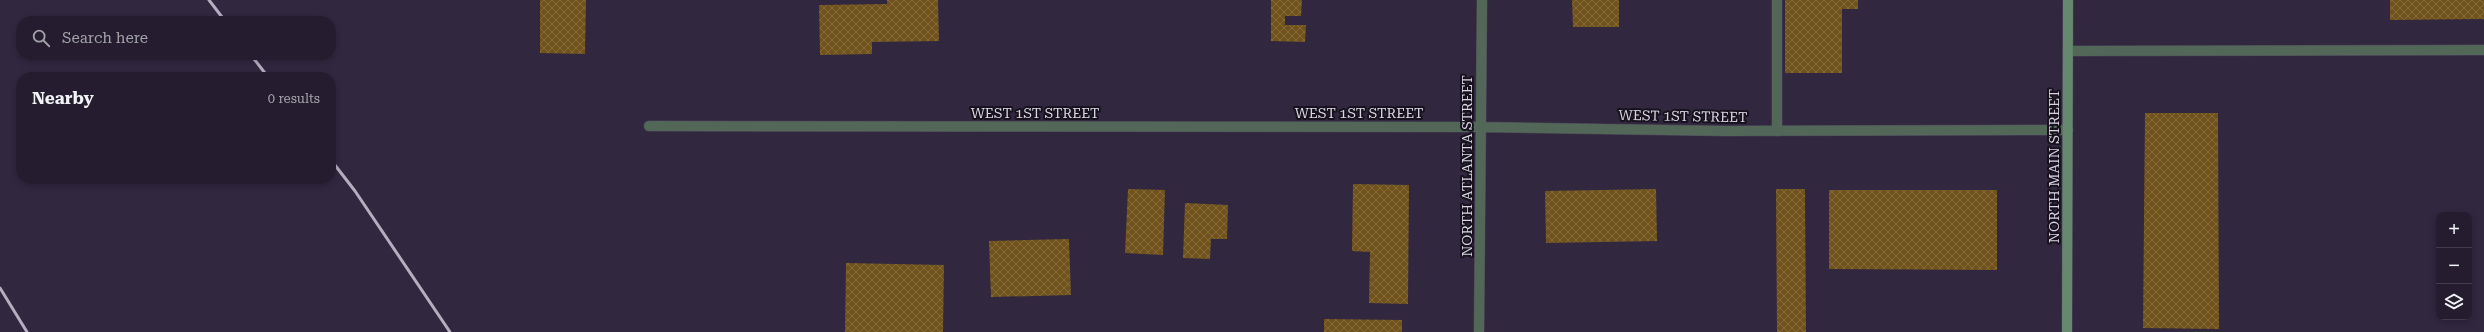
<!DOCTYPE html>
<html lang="en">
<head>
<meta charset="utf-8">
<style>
	:root { --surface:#251d2f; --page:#2d2637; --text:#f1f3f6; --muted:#a3a2aa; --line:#423b4b }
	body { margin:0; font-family:"Roboto Serif",serif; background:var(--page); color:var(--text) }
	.controls { position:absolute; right:12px; bottom:12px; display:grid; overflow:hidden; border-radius:8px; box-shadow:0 2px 6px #0003 }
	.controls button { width:36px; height:36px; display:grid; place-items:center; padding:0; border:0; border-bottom:1px solid var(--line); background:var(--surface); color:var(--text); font:20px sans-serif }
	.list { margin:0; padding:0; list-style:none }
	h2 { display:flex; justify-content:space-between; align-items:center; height:52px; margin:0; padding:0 16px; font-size:17px }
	h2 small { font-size:13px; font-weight:400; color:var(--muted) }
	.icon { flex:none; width:22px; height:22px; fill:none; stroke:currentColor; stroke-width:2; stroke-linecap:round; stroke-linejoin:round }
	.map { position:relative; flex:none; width:2484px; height:332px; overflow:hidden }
	.search { position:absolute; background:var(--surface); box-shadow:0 2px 6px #0003; left:16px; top:16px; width:320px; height:44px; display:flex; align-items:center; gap:10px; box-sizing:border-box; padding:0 14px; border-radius:16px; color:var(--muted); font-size:15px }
	.panel { position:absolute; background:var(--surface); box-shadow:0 2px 6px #0003; left:16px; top:72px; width:320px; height:112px; border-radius:16px }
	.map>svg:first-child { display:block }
	.building { fill:url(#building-cross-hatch) }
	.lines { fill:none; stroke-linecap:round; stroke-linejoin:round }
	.service-casing { stroke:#4c4359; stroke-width:11 }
	.minor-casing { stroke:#4c4359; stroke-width:11 }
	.secondary-casing { stroke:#4c4359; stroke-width:11 }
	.service { stroke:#526757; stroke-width:10 }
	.minor { stroke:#526757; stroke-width:10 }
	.secondary { stroke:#65886e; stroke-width:10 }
	.rail { stroke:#b4aebf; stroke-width:3 }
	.labels { text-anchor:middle; stroke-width:4; stroke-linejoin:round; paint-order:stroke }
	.street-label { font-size:14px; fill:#d9d4e4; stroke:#17121d }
</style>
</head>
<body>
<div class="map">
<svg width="2484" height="332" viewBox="0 0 2484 332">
	<defs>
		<pattern id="building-cross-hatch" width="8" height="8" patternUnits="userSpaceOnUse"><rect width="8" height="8" fill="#70521b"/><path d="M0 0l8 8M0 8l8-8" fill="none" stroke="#846a3c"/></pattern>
	</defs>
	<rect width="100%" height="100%" fill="#31273f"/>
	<path class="building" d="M540 0H586L585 54 540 53Z
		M887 0H938L939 41 872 42V54L820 55 819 5 887 4Z
		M1271 0H1302L1301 16H1285V25H1306L1305 42 1271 41Z
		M1572 0H1619V27H1573Z
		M1785 0H1858V9H1842V73H1785Z
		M2390 0H2484V19L2390 20Z
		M2145 113H2218L2219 329 2143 328Z
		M1353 184 1409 185 1408 304 1369 303 1370 252 1352 251Z
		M1128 189 1165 190 1163 255 1125 253Z
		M1656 189 1657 241 1546 243 1545 191Z
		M1776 189H1805L1806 332H1777Z
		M1829 190H1997V270L1829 269Z
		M1185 203 1228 205 1227 239H1211L1210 259 1183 258Z
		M1069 239 1071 295 991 297 989 241Z
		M846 263 944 265 943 332H845Z
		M1324 319 1402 320V332H1324Z"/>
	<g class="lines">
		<defs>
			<path id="service" d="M1777 0V131
				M2068 51 2484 50"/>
			<path id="minor" d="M649 126 1481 127 1727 131 2068 130
				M1479 332 1482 0"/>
			<path id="secondary" d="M2067 332 2068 0"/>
		</defs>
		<use href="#service" class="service-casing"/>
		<use href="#minor" class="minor-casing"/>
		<use href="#secondary" class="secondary-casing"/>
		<use href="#service" class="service"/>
		<use href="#minor" class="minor"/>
		<use href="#secondary" class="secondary"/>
		<path class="rail" d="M209 0 225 21
			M251 55 268 77
			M331 160 355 191 450 332
			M0 288 27 332"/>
	</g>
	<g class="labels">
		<g class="street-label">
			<text x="1035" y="118">WEST 1ST STREET</text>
			<text x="1359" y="118">WEST 1ST STREET</text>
			<text transform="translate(1683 116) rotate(1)" y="5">WEST 1ST STREET</text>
			<text transform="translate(1467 166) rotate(-90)" y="5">NORTH ATLANTA STREET</text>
			<text transform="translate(2054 166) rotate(-90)" y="5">NORTH MAIN STREET</text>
		</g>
	</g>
</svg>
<div class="controls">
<button>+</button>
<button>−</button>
<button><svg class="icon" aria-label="layers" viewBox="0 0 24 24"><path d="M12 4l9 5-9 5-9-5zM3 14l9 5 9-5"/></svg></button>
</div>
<div class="search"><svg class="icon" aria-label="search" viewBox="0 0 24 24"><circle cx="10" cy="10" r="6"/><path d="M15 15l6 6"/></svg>Search here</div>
<section class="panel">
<h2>Nearby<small>0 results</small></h2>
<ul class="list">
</ul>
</section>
</div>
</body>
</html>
